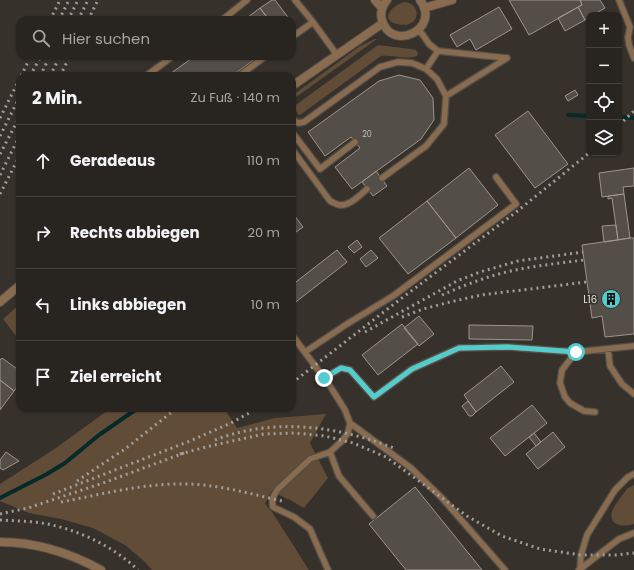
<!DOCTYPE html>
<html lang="de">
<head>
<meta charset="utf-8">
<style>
	:root { --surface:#282520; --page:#302d29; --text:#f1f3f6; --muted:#a5a5a5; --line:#44423e }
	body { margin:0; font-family:Poppins,sans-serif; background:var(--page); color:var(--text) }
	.controls { position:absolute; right:12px; top:12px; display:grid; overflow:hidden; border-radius:8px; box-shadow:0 1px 3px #0004 }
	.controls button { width:36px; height:36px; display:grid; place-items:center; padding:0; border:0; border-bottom:1px solid var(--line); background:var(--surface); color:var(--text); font:20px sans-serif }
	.stop { position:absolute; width:12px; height:12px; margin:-9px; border:3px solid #52cdcf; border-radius:50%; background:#fff }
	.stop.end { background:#52cdcf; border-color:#fff; box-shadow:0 1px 4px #0008 }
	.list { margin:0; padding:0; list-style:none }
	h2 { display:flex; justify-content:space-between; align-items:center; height:52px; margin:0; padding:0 16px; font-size:17px }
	h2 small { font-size:13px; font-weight:400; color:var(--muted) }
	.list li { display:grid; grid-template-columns:26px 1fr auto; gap:12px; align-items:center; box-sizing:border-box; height:72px; padding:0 16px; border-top:1px solid var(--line) }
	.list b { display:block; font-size:15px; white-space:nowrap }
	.list em { font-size:13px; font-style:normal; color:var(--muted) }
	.icon { flex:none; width:22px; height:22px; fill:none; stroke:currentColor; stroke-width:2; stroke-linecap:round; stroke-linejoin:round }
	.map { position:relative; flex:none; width:634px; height:570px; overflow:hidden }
	.search { position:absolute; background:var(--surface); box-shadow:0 1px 3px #0004; left:16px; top:16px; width:280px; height:44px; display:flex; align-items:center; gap:10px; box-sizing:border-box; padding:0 14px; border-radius:12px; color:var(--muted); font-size:15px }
	.panel { position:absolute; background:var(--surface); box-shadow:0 1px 3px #0004; left:16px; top:72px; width:280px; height:340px; border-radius:12px }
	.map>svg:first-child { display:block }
	.green { fill:#614c38 }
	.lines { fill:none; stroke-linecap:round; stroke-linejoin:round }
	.stream { stroke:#062929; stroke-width:4 }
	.building { fill:#544e48; stroke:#9c958e }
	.service-casing { stroke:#524d48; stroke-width:8 }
	.minor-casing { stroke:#524d48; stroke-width:10 }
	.service { stroke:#896c4f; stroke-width:5.5 }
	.minor { stroke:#896c4f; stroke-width:8 }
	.rail { stroke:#a19d98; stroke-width:3; stroke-dasharray:2 4; stroke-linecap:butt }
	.route { stroke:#52cdcf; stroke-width:5 }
	.labels { text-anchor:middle; stroke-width:3; stroke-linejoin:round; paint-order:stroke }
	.number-label { font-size:8px; fill:#c2beb9 }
	.poi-label { font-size:10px; fill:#e6e3df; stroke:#36312b; text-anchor:end }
</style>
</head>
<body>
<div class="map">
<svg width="634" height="570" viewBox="0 0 634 570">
	<rect width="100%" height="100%" fill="#36312b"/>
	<path class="green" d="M404 2C422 2 422 30 397 24 392 23 390 22 388 17 389 9 396 5 404 2Z
		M375 39H377L292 100 293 95 360 46Z
		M378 45 411 49 416 50 418 53 417 56C406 60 393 55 381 56L300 115H299L293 107Z
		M20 304V341L3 319Z
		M111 408H235L227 413 237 428 275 418 326 414 310 443 328 478 304 508 290 500 271 491 265 504 272 512 309 570H152L144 561 125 545 93 528 61 519 29 513 0 501V484L56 448Z
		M634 485V524C622 528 606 525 613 509 615 505 625 491 628 488 630 487 632 486 634 485Z"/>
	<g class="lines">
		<path class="stream" d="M568 115 589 116
			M619 117 634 118
			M0 498 47 474 65 463 99 435 138 408"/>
	</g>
	<path class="building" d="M272 0H275L290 20H269L260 8Z
		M509 0H580L582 5 529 35Z
		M580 0H600L605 8 593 15H589V17L585 20 578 7 582 5Z
		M499 7 512 29 476 50 470 39 457 47 450 35Z
		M578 7 585 20 565 31 558 18Z
		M260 8 269 20H244Z
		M195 56H259L232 76H167Z
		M399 75 420 80 433 98 434 120 421 139 352 189 335 167 360 148 351 137 325 156 308 132 379 81Z
		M575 90 578 95 568 101 565 96Z
		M528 111 568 164 535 188 495 135Z
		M469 168 498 205 456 238 427 201Z
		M634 168V186L623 187 624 194 602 197 599 173Z
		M376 171 387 186 373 196 362 182Z
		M624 194 630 238 618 240 612 198 608 199V196Z
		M427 201 456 238 408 274 379 238Z
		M294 215 303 227 292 235V217Z
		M616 225 618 240 604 242 602 226Z
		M630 238H634V334L605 337 602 316 592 318 582 245Z
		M357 240 362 247 354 253 348 247Z
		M337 250 347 262 292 305V285Z
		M371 250 378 258 366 267 360 259Z
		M419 316 434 334 419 346 404 328Z
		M402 324 418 344 378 375 362 355Z
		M469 325 533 326 532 340 469 339Z
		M2 358 20 371V383L14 391 0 380V360Z
		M501 366 514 382 476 412 464 395Z
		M0 380 14 391 0 410Z
		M468 401 476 412 472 416H469L462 406Z
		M532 405 547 423 505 456 490 438Z
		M553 432 565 447 538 469 526 454Z
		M534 433 541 442 536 446 529 437Z
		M6 452 19 461 3 470 0 468V460Z
		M415 487 482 570H406L369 524Z"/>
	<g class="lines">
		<defs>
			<path id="service" d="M295 0 313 22 337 55
				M619 0 630 27 628 37 629 45 634 58
				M222 20 247 0
				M418 30 423 35 429 44 438 51 426 69
				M292 37 313 22
				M438 51 507 58
				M146 76 173 56
				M239 76 266 56
				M446 96 507 58
				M292 119 298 123 304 122 380 67 398 62 412 63 426 69 437 79 446 96 444 124 426 146 382 178
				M292 132 320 169 355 142
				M292 149 330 201C332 202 336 204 339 205 350 206 360 195 367 189
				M292 335 330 386 345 410 350 423 348 433 343 440 330 452 310 459 278 489C274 494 271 500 273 507L294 517 310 529 328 570
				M608 349 610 366 622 384 634 394
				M305 352 347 324 393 296 516 204 496 177
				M576 352 562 370 560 383 565 397 570 403 584 411 595 412
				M324 378 341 368 350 370 374 397 412 369 459 348 507 347 576 352 634 346
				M350 423 411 468 442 498 505 570
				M330 452 339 476 373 516
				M579 570 619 539 634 533
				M580 570 581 555 587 535 615 490 628 477 634 474"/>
			<path id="minor" d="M375 0 382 8
				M387 0C382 6 380 13 382 20 391 53 442 29 420 0
				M424 8 452 0
				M292 86 383 23
				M0 302 20 285
				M0 542C36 542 70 553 101 570"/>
		</defs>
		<use href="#service" class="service-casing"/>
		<use href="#minor" class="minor-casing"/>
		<use href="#service" class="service"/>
		<use href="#minor" class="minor"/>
		<path class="rail" d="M50 20 60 0
			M59 20 69 0
			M68 20 78 0
			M78 20 88 0
			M88 20 98 0
			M21 76 31 56
			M30 76 41 56
			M40 76 50 56
			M50 76 60 56
			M60 76 70 56
			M0 118 20 78
			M619 125 634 111
			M0 136 20 96
			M0 154 20 116
			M0 175 20 135
			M0 194 20 155
			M442 295C458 288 475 281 492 276 521 267 553 264 584 260
			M402 317 423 309 450 302 481 295 587 282
			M365 332 457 281 480 272 518 261 583 252
			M292 383 394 304 515 213 589 153
			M215 440C274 417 339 426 396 449
			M180 454 210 446 264 434 295 433 325 436 353 443 386 457 467 516 502 536 540 549 581 555H616L634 553
			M77 481 125 449 177 408
			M53 494 190 441 231 423 258 408
			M61 502C108 493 156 480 204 485 230 488 256 495 282 501
			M0 514 28 508 106 482 184 453
			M0 520C17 521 35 521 52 525 83 532 115 548 138 570"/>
	</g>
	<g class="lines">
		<path class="route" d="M324 378 341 368 350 370 374 397 412 369 459 348 507 347 576 352"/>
	</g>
	<defs>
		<symbol id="building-disc" viewBox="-11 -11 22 22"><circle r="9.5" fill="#52cdcf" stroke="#36312b"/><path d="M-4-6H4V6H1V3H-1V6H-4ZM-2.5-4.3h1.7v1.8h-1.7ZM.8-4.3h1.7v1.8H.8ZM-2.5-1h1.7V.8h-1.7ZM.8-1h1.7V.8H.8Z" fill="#111"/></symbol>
	</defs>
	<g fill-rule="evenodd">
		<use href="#building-disc" x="600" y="288" width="22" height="22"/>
	</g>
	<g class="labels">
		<g class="number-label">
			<text x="367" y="137">20</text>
		</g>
		<g class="poi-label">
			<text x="597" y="303">L16</text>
		</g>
	</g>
</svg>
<div class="controls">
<button>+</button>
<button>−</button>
<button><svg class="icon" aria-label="locate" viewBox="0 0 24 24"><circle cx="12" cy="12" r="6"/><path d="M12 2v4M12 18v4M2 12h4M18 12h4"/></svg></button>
<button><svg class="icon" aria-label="layers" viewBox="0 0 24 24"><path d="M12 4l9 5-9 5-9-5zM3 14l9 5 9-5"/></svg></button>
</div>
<div class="stop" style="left:576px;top:352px"></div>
<div class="stop end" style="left:324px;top:378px"></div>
<div class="search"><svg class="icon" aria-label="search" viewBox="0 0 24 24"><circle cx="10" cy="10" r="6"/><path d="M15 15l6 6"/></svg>Hier suchen</div>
<section class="panel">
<h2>2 Min.<small>Zu Fuß · 140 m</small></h2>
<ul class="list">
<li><svg class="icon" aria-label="ahead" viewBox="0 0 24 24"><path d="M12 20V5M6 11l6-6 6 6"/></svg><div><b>Geradeaus</b></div><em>110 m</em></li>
<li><svg class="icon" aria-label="right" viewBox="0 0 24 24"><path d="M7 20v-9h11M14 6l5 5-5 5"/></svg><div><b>Rechts abbiegen</b></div><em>20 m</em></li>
<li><svg class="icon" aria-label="left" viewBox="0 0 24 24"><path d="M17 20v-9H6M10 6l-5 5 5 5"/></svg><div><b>Links abbiegen</b></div><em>10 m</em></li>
<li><svg class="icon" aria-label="arrive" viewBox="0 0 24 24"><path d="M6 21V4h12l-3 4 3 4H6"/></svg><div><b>Ziel erreicht</b></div></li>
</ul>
</section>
</div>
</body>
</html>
